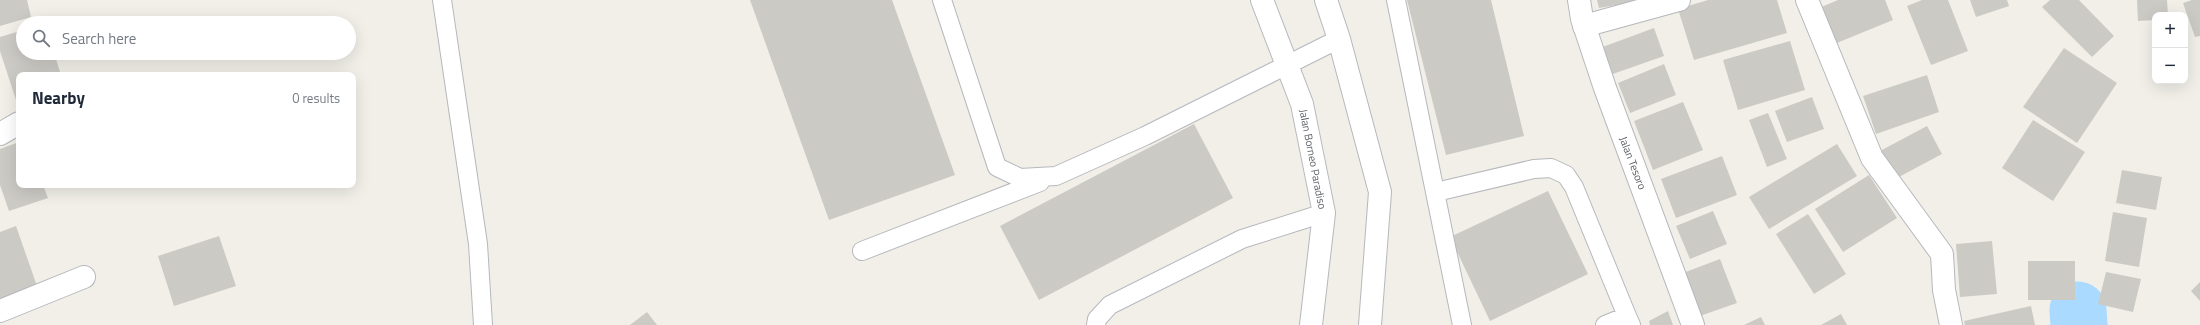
<!DOCTYPE html>
<html lang="en">
<head>
<meta charset="utf-8">
<style>
	:root { --surface:#fff; --page:#f2f2f3; --text:#1f2937; --muted:#747a83; --line:#e0e1e3 }
	body { margin:0; font-family:"Titillium Web",sans-serif; background:var(--page); color:var(--text) }
	.controls { position:absolute; right:12px; top:12px; display:grid; overflow:hidden; border-radius:8px; box-shadow:0 4px 16px #0002 }
	.controls button { width:36px; height:36px; display:grid; place-items:center; padding:0; border:0; border-bottom:1px solid var(--line); background:var(--surface); color:var(--text); font:20px sans-serif }
	.list { margin:0; padding:0; list-style:none }
	h2 { display:flex; justify-content:space-between; align-items:center; height:52px; margin:0; padding:0 16px; font-size:17px }
	h2 small { font-size:13px; font-weight:400; color:var(--muted) }
	.icon { flex:none; width:22px; height:22px; fill:none; stroke:currentColor; stroke-width:2; stroke-linecap:round; stroke-linejoin:round }
	.map { position:relative; flex:none; width:2200px; height:325px; overflow:hidden }
	.search { position:absolute; background:var(--surface); box-shadow:0 4px 16px #0002; left:16px; top:16px; width:340px; height:44px; display:flex; align-items:center; gap:10px; box-sizing:border-box; padding:0 14px; border-radius:22px; color:var(--muted); font-size:15px }
	.panel { position:absolute; background:var(--surface); box-shadow:0 4px 16px #0002; left:16px; top:72px; width:340px; height:116px; border-radius:8px }
	.map>svg:first-child { display:block }
	.lines { fill:none; stroke-linecap:round; stroke-linejoin:round }
	.river { stroke:#aadaff; stroke-width:57 }
	.building { fill:#cccac5 }
	.service-casing { stroke:#b5b8bc; stroke-width:20 }
	.minor-casing { stroke:#b5b8bc; stroke-width:24 }
	.tertiary-casing { stroke:#b5b8bc; stroke-width:24 }
	.service { stroke:#fff; stroke-width:18 }
	.minor { stroke:#fff; stroke-width:22 }
	.tertiary { stroke:#fff; stroke-width:22 }
	.labels { text-anchor:middle; stroke-width:3; stroke-linejoin:round; paint-order:stroke }
	.street-label { font-size:11px; fill:#5f6368; stroke:#fff }
</style>
</head>
<body>
<div class="map">
<svg width="2200" height="325" viewBox="0 0 2200 325">
	<rect width="100%" height="100%" fill="#f1efe8"/>
	<g class="lines">
		<path class="river" d="M2078 310 2079 325"/>
	</g>
	<path class="building" d="M0 0H27L31 17 0 26Z
		M750 0H892L955 175 829 220Z
		M1407 0H1491L1524 136 1446 155Z
		M1597 0H1633L1634 2 1599 8Z
		M1708 0H1777L1787 33 1694 60 1678 9Z
		M1838 0H1885L1893 20 1827 47 1812 11Z
		M1922 0H1948L1968 51 1931 65 1907 6Z
		M1970 0H2007L2009 6 1976 17Z
		M2050 0H2079L2114 36 2092 57 2042 7Z
		M2137 0H2167L2168 15H2155V20L2138 21Z
		M2192 0H2200V36L2195 37 2183 3Z
		M1654 28 1664 56 1610 75 1600 48Z
		M23 30V53H54L61 75H19V99L16 100 0 51V37Z
		M1790 41 1805 90 1738 110 1723 60Z
		M2064 48 2117 83 2077 143 2023 107Z
		M1664 64 1676 95 1630 113 1618 83Z
		M1927 75 1939 112 1876 134 1863 96Z
		M1812 97 1824 129 1787 142 1775 111Z
		M1683 102 1703 150 1653 170 1634 121Z
		M1768 113 1787 159 1767 167 1749 120Z
		M2033 120 2085 152 2053 201 2002 168Z
		M1194 124 1233 198 1039 300 1000 226Z
		M1927 126 1942 154 1895 179 1880 151Z
		M19 142V185H43L48 198 9 211 0 185V149Z
		M1837 144 1857 176 1769 229 1749 197Z
		M1722 156 1737 195 1676 218 1661 179Z
		M2122 170 2162 177 2156 210 2116 203Z
		M1869 175 1897 218 1843 252 1815 209Z
		M1548 191 1588 274 1490 321 1450 237Z
		M1713 211 1727 244 1690 259 1676 226Z
		M2113 212 2147 218 2139 267 2105 261Z
		M1808 214 1846 274 1814 294 1776 234Z
		M16 226 37 286 0 299V232Z
		M219 236 236 286 174 306 158 256Z
		M1992 241 1997 294 1960 297 1956 244Z
		M1720 259 1737 303 1700 316 1683 273Z
		M2028 261H2075V300H2028Z
		M2106 272 2141 279 2133 312 2098 304Z
		M2200 282V301L2191 291Z
		M2031 306 2035 325H1965L1964 321Z
		M1668 311 1673 325H1650L1649 321Z
		M647 312 657 325H630Z
		M1841 314 1847 325H1821Z
		M1761 317 1765 325H1744Z"/>
	<g class="lines">
		<defs>
			<path id="service" d="M442 0 478 244 483 325
				M942 0 997 167 1020 178 1056 176 1145 136 1339 39
				M1396 0 1462 325
				M1436 192 1534 169 1551 168 1566 175 1574 187 1627 316
				M862 251 1040 182
				M1096 325 1097 319 1110 305 1242 239 1324 213
				M1605 325 1627 316 1631 325"/>
			<path id="minor" d="M1807 0 1872 158 1942 254 1944 290 1951 325
				M1584 26 1679 0
				M0 134 19 123
				M0 311 84 277"/>
			<path id="tertiary" d="M1262 0 1302 104 1324 213 1311 325
				M1326 0 1339 39 1380 192 1370 325
				M1579 0 1582 19 1605 88 1693 325"/>
		</defs>
		<use href="#service" class="service-casing"/>
		<use href="#minor" class="minor-casing"/>
		<use href="#tertiary" class="tertiary-casing"/>
		<use href="#service" class="service"/>
		<use href="#minor" class="minor"/>
		<use href="#tertiary" class="tertiary"/>
	</g>
	<g class="labels">
		<g class="street-label">
			<text transform="translate(1313 159) rotate(79)" y="4">Jalan Borneo Paradiso</text>
			<text transform="translate(1633 163) rotate(69)" y="4">Jalan Tesoro</text>
		</g>
	</g>
</svg>
<div class="controls">
<button>+</button>
<button>−</button>
</div>
<div class="search"><svg class="icon" aria-label="search" viewBox="0 0 24 24"><circle cx="10" cy="10" r="6"/><path d="M15 15l6 6"/></svg>Search here</div>
<section class="panel">
<h2>Nearby<small>0 results</small></h2>
<ul class="list">
</ul>
</section>
</div>
</body>
</html>
